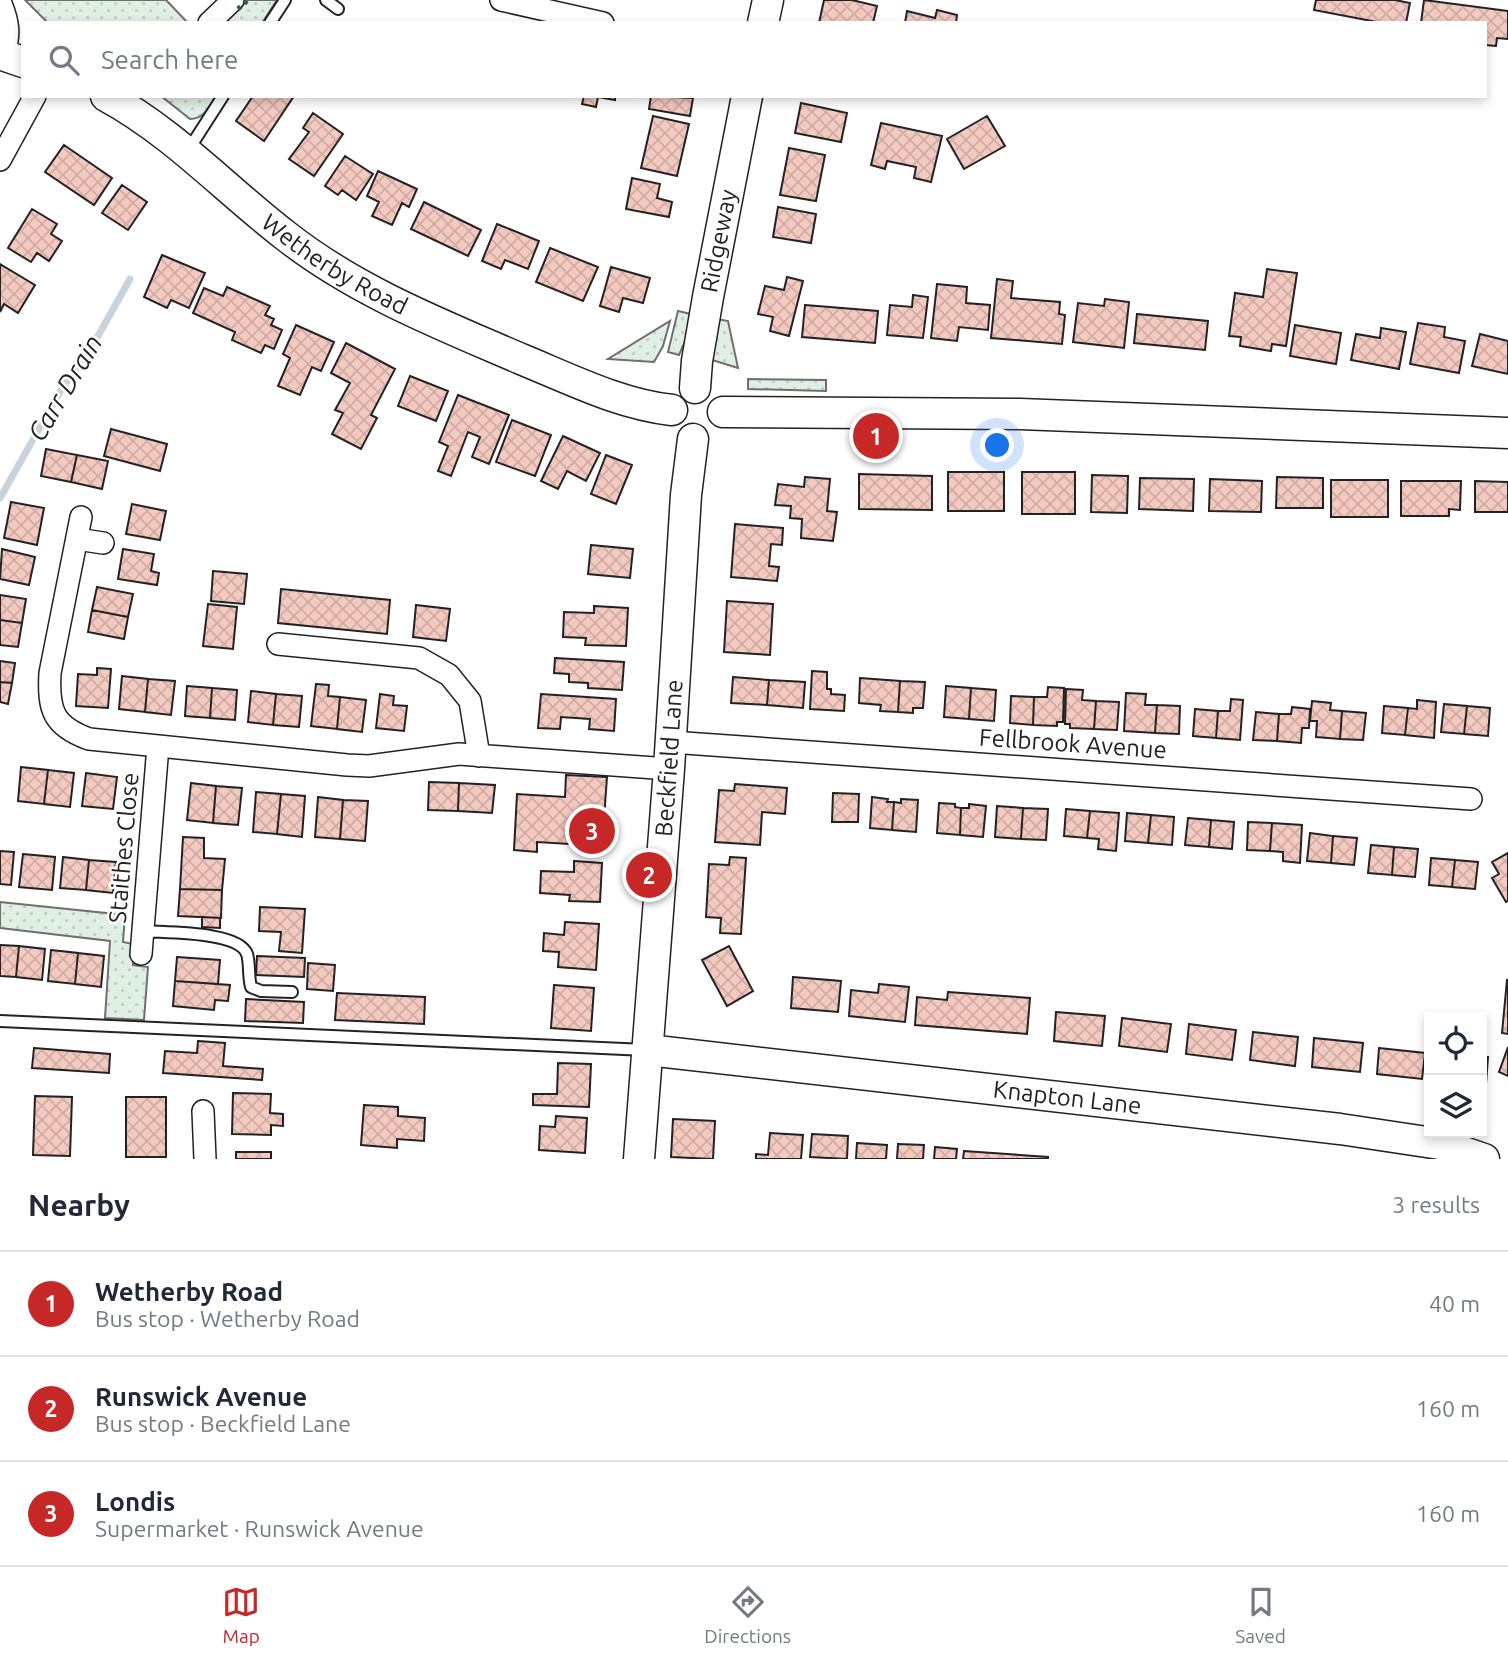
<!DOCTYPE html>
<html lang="en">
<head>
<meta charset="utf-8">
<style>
	:root { --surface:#fff; --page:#f6f6f7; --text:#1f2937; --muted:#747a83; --line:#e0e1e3; --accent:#c62828 }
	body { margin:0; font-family:Ubuntu,sans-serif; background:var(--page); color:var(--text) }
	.controls { position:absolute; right:21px; bottom:21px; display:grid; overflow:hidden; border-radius:0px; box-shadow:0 4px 10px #0003 }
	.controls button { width:63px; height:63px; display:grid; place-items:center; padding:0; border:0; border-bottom:2px solid var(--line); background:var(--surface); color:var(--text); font:35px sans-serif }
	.you { position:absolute; left:998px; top:446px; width:24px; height:24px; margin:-18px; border:5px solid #fff; border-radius:50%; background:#1a73e8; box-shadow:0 0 0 10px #1a73e833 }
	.badge { display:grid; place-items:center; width:46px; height:46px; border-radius:50%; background:var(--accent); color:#fff; font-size:23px; font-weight:700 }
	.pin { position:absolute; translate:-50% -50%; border:4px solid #fff; box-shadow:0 2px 7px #0006 }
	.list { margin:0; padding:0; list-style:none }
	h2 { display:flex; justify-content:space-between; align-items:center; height:91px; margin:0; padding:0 28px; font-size:30px }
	h2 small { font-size:23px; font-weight:400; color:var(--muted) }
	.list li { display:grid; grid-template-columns:46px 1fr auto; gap:21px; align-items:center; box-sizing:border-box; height:105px; padding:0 28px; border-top:2px solid var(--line) }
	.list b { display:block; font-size:26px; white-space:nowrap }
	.list p { margin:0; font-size:23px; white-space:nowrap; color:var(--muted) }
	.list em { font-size:23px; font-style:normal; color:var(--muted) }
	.icon { flex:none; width:38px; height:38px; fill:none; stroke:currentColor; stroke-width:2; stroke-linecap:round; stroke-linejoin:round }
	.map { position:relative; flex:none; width:1508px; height:1159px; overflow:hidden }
	.search { position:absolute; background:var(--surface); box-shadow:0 4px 10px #0003; left:21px; right:21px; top:21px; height:77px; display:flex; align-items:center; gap:18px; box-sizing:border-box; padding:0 24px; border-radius:0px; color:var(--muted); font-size:26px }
	.sheet { height:406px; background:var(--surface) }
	nav { display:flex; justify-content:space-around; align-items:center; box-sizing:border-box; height:98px; border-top:2px solid var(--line); background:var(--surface); font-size:19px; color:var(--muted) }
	nav a { display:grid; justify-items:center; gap:4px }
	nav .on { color:var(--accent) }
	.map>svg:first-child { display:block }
	.grass { fill:url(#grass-dots); stroke:#6f6f6f; stroke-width:2 }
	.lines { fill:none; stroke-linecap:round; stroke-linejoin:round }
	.stream { stroke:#c7d3dd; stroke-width:7 }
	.building { fill:url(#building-cross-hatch); stroke:#222; stroke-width:2 }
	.lane-casing { stroke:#222; stroke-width:14 }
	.street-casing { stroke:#222; stroke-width:24 }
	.secondary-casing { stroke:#222; stroke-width:33 }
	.lane { stroke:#fff; stroke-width:10 }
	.street { stroke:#fff; stroke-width:21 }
	.secondary { stroke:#fff; stroke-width:30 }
	.hedge { stroke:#2f5e38; stroke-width:5; stroke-dasharray:3.5 5; stroke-linecap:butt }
	.labels { text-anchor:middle; stroke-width:5; stroke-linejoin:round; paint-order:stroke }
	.street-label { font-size:24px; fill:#222; stroke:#fff }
	.water-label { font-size:26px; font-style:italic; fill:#222; stroke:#fff }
</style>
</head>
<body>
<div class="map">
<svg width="1508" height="1159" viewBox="0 0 1508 1159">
	<defs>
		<pattern id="grass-dots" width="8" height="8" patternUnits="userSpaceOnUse" patternTransform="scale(1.75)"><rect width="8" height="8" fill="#e0efe3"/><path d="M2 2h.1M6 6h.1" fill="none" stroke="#c0cdc2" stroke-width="1.8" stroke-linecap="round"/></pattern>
		<pattern id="building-cross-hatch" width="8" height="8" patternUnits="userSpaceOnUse" patternTransform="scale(1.75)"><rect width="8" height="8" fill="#f3c9c0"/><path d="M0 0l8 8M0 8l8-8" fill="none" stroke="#d0aca5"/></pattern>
	</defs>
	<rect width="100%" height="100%" fill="#fff"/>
	<path class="grass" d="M25 0H166L188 23H48Z
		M248 0H277L262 23H223Z
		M161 96H216C209 107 204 119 190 119Z
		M678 311 691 314 686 339 679 355 668 352Z
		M717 319 728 321 738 368 709 359Z
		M670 321 663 346 654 362 608 359Z
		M748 379 826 380V391L748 389Z
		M0 902 125 915 123 942 133 944V965L148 967 144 1020 105 1018 110 941 0 928Z"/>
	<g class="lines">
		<path class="stream" d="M0 498 61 390 98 336 130 279"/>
	</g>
	<path class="building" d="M824 0H852L877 6 873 23H819Z
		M1316 0H1395L1410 3 1406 23H1382L1314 10Z
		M1424 0 1508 11V39L1497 38 1496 46 1485 45V23H1421Z
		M937 10 957 15 956 23H905L907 11 935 18Z
		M253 96H294L264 141 236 121Z
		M584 96H615V100L598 97 596 107 582 104Z
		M651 96 693 98 690 116 649 109Z
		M801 103 847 113 841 142 795 133Z
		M313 113 343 134 314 176 289 159 309 132 303 128Z
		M653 116 689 124 677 176 641 168Z
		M987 116 1005 146 964 169 947 139Z
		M881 123 942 136 931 182 914 178 916 167 887 161 885 169 871 165Z
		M64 145 112 178 94 205 45 172Z
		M789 148 825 155 816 201 780 195Z
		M345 156 373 174 356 200 342 190 338 195 325 186Z
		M378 171 417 189 409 207 402 203 392 225 372 216 379 202 367 196Z
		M632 178 660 184 657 198 672 202 669 217 626 209Z
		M122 185 147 202 128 230 102 213Z
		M424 202 481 230 468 256 411 229Z
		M778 207 816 214 811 243 773 237Z
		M32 209 57 224 51 234 62 241 49 261 37 253 31 262 8 248Z
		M497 224 539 241 528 269 505 260 501 269 482 261Z
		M550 248 598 267 583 301 536 282Z
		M162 255 205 273 189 308 171 300 167 308 144 297Z
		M0 264 35 285 18 313 4 304 0 312Z
		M611 267 650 278 643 303 623 298 619 312 600 306Z
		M1267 269 1297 273 1286 346 1272 344 1271 351 1240 346 1241 337 1229 336 1235 293 1263 297Z
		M787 277 803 281 789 336 770 331 773 317 758 314 765 286 784 290Z
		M997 279 1013 281 1011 298 1060 302 1059 314 1065 315 1062 344 991 338Z
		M937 284 967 287 966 303 990 305 988 330 959 327 957 341 931 338Z
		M227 287 270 306 265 315 274 319 271 325 282 330 274 349 265 345 261 353 232 340 235 332 193 313 204 288 223 296Z
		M913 295 928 297 923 338 887 335 890 305 912 307Z
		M1105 299 1129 302 1124 348 1073 342 1078 303 1104 306Z
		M805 305 878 311 875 343 802 337Z
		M1137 314 1208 321 1205 350 1134 343Z
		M1418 323 1445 327 1444 337 1465 341 1459 373 1410 364Z
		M296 325 334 342 321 371 312 367 300 395 278 386 290 358 283 354Z
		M1295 325 1341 333 1336 364 1290 356Z
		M1381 328 1406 332 1399 369 1351 360 1356 334 1380 338Z
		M1480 334 1508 341V374L1472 366Z
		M346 343 395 369 371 415 377 418 361 449 332 434 343 413 335 410 350 383 331 373Z
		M410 376 448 391 436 421 398 406Z
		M458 395 509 415 489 464 472 457 480 437 468 432 451 476 438 471 448 446 439 442Z
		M512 420 551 435 535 476 496 462Z
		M111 429 167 444 160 471 104 456Z
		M563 436 600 453 586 481 567 471 558 489 541 481Z
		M46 449 77 455 71 482 41 476Z
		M77 455 108 461 102 489 71 482Z
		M606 455 632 465 616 504 591 494Z
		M948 472H1004V511H948Z
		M1022 472H1075V514H1022Z
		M859 474 932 476V510L859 509Z
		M1092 475 1128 476 1127 513 1091 512Z
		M805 477 830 479 827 511 837 512 833 541 801 538 802 519 790 518 791 506 775 505 778 484 804 487Z
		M1277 477 1323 478V508H1276Z
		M1140 478 1194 479 1193 511 1139 509Z
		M1210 479 1262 481 1261 512 1209 511Z
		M1331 480H1388V517H1331Z
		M1401 481H1461L1460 510 1449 509V516H1401Z
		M1475 481 1508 482V512H1475Z
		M11 502 44 508 37 545 4 538Z
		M132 504 166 511 160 540 126 534Z
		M735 524 783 528 782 545 771 544 769 566 779 567 777 581 731 577Z
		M591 545 633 549 630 578 588 574Z
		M2 549 35 557 29 585 0 579Z
		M123 549 154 554 151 571 159 573 157 585 118 579Z
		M213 571 247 574 244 604 211 601Z
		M97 587 133 594 128 617 92 610Z
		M281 589 390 600 387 634 278 623Z
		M0 595 26 599 22 623 0 620Z
		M727 601 773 604 770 655 724 652Z
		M208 604 237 607 233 649 203 646Z
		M416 605 450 609 446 641 413 637Z
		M594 606 628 608 626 646 585 645 586 638 563 637 564 612 594 613Z
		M92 610 128 617 124 639 88 632Z
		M0 620 22 623 18 647 0 645Z
		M555 658 624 662 622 690 588 688V683L569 682V674L554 673Z
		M0 661 15 663 12 683 0 682Z
		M97 668 111 669 108 708 76 706 78 674 97 675Z
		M812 671 827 672V689H831V694L845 695 844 711 810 709Z
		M122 676 148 679 145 712 119 709Z
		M733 677 769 680 767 705 731 703Z
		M860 678 900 681 898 712 880 711 881 705 859 703Z
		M148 679 175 681 171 715 145 712Z
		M769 680 805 682 803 708 767 705Z
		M900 681 925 682 923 708H913V713L898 712Z
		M0 682 12 683 8 704 0 702Z
		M316 684 329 685 328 696 340 697 337 729 311 726Z
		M187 686 212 688 210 718 185 716Z
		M946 686 971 688 969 719 944 717Z
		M1048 687 1064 688 1063 722H1057V726L1033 725 1034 697H1047Z
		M212 688 237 690 235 720 210 718Z
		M971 688 996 690 994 721 969 719Z
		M1066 689 1083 690 1082 700 1096 701 1094 729 1070 728V724H1065Z
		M251 691 276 694 273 725 248 722Z
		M1126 693 1146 694 1145 705H1157L1155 733 1124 731Z
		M276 694 302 696 299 727 273 725Z
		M380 694 394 696 393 705 407 706 404 731 376 728Z
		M541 694 616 699 614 731 589 729 590 719 561 717 560 729 538 728Z
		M1011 696 1034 697 1033 725 1010 723Z
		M340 697 366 700 362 732 337 729Z
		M1231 699 1243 700 1240 740 1216 738 1218 711H1230Z
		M1417 700 1436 702 1434 738 1405 735 1408 708 1417 709Z
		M1096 701 1119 702 1117 730 1094 729Z
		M1312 701 1331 703 1330 710 1342 711 1340 739 1316 737 1317 721H1310Z
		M1444 704 1467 706 1464 734 1441 732Z
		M1157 705 1180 706 1179 734 1155 733Z
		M1384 706 1408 708 1405 735 1382 733Z
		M1467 706 1490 708 1488 736 1464 734Z
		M1292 707 1310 709 1309 728H1302L1301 743 1277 741 1279 714H1291Z
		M1195 709 1218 711 1216 738 1193 736Z
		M1342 711 1366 713 1363 740 1340 739Z
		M1256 712 1279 714 1277 741 1253 740Z
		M21 767 48 770 44 804 18 801Z
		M48 770 74 773 70 807 44 804Z
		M86 773 117 777 113 809 82 806Z
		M566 775 607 777 602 846 537 842V852L514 850 517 794 565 797Z
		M429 782 459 783 458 811 428 810Z
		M191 783 216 786 213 823 187 820Z
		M459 783 495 785 492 813 458 811Z
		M735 784 787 788 785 814 762 812 760 845 715 842 719 790 734 791Z
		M216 786 242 788 238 825 213 823Z
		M256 792 281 794 277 834 253 832Z
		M833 793 859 794 858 822H832Z
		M281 794 305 796 302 837 277 834Z
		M318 797 343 800 340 839 315 837Z
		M872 797 888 799 887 802H894L892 830 870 828Z
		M901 799 918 800 916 832 892 830 894 802 901 803Z
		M343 800 368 801 365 841 340 839Z
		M939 803 955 804V807L961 808 960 835 937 833Z
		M969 804 986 806 983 837 960 835 961 808H969Z
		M997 806 1023 808 1021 839 995 837Z
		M1023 808 1048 809 1046 840 1021 839Z
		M1066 809 1090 811 1087 838 1064 836Z
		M1090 811 1119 813 1116 851 1098 849 1099 839 1087 838Z
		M1127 813 1151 815 1148 843 1125 841Z
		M1151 815 1174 817 1172 845 1148 843Z
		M1188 818 1211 820 1209 847 1185 845Z
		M1211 820 1234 822 1232 849 1209 847Z
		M1248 822 1272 823 1270 851 1247 850Z
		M1272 823 1302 825 1300 863 1283 861V852L1270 851Z
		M1310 833 1333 836 1331 863 1307 861Z
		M1333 836 1357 838 1354 865 1331 863Z
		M183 837 204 838V858L225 859 222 890 180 889Z
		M1371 845 1394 847 1392 875 1368 873Z
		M1394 847 1418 849 1415 877 1392 875Z
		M0 851 14 852 11 885 0 884Z
		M1508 853V901L1506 902 1492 878 1499 874 1492 862Z
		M23 854 55 857 52 890 19 887Z
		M63 857 89 860 86 890 60 888Z
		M730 857 746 858 741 934 720 933 721 918 706 917 709 864 729 865Z
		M1431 858 1455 860 1452 887 1429 885Z
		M89 860 116 862 113 893 86 890Z
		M1455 860 1478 862 1475 889 1452 887Z
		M574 861 602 863 600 902 569 901 570 895 540 893 541 871 574 872Z
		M180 889 222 890 221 918 178 916Z
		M260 907 305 909 302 953 279 951 281 932 259 931Z
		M202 917 220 918V928L202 927Z
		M565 922 599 924 596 970 558 967 559 952 543 951 544 933 564 935Z
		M0 945 19 946 16 977 0 976Z
		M19 946 45 949 42 980 16 977Z
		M729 946 753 991 727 1006 702 960Z
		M51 950 78 953 75 984 48 981Z
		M78 953 104 956 101 987 75 984Z
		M257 956 305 958 304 977 256 975Z
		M177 957 220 960 218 984 175 981Z
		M308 963 335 965 333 991 307 989Z
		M793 977 841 981 838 1012 791 1008Z
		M1507 980H1508V1034L1502 1033Z
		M175 981 230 985 228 1001 215 1000 214 1010 173 1006Z
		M879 984 909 987 905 1022 849 1016 851 990 878 993Z
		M554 985 594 988 591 1031 551 1028Z
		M948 992 1030 998 1027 1034 915 1025 917 997 947 1000Z
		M337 993 425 997 424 1024 335 1020Z
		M246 999 304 1002 303 1023 245 1021Z
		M1056 1012 1105 1016 1102 1046 1054 1041Z
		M1122 1018 1171 1024 1167 1052 1119 1046Z
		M1189 1024 1236 1030 1232 1060 1186 1054Z
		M1253 1032 1298 1037 1295 1066 1250 1060Z
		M1314 1038 1363 1043 1360 1072 1312 1067Z
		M198 1041 225 1043 223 1066 263 1069 262 1080 163 1073 165 1051 197 1053Z
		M1508 1047V1076L1499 1072Z
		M34 1048 110 1054 109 1073 32 1068Z
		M1379 1048 1425 1053 1422 1079 1377 1074Z
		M1482 1057H1488L1486 1084H1482Z
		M558 1063 591 1064 589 1107 533 1105V1094H557Z
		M233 1093 271 1094 270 1113 283 1114V1126L271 1125V1135L232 1134Z
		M35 1096 72 1097 70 1156 33 1155Z
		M126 1097H166V1157H126Z
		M364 1105 398 1107V1116L425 1118 424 1141 397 1139V1148L361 1145Z
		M556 1116 587 1118 585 1153 539 1150 540 1126 555 1127Z
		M673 1119 715 1121 713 1159 671 1157Z
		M770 1133 803 1135 801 1159H756V1154L768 1155Z
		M812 1134 848 1136 847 1159 810 1157Z
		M857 1143 887 1145 886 1159H856Z
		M898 1144 924 1145 923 1159H897Z
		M935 1147 957 1149 956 1159H934Z
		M964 1151 1048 1157V1159H963Z
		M236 1152H271V1159H236Z"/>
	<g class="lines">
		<defs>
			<path id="lane" d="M326 0 338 9
				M270 23 285 0
				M189 149 223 96
				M143 931C166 933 239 931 247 954 250 963 248 976 251 987L261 991 292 992
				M0 1021 646 1050"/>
			<path id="street" d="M501 0 603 23
				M0 1C9 23 10 33 4 55
				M209 23 233 0
				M0 160 35 96
				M81 517 50 673C48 710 53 726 89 739L347 765 369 766 459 754 669 769
				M77 539 103 543
				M278 644 419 658 449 675 470 701 479 756
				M671 742 1471 799
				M141 954 158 746
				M203 1111 205 1159"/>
			<g id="secondary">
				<path d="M763 23 768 0"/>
				<path d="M0 54 23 62"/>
				<path id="s1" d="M106 96C174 133 225 189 286 236 356 291 440 324 521 359 570 379 619 404 672 410"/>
				<path id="s2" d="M695 388 697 361 708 297 747 96"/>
				<path d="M723 412 1020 414 1508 433"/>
				<path id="s3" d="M648 1050 1340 1129 1440 1144 1484 1159"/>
				<path id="s4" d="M639 1159 669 769 686 495 693 439"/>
			</g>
		</defs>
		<use href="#lane" class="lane-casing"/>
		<use href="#street" class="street-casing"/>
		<use href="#secondary" class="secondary-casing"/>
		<use href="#lane" class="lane"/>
		<use href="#street" class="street"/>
		<use href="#secondary" class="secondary"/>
		<path class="hedge" d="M238 9 248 0"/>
	</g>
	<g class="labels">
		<g class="street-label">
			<text dy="8" stroke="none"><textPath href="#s2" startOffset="149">Ridgeway</textPath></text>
			<text dy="8" stroke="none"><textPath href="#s1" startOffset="285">Wetherby Road</textPath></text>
			<text transform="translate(1073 744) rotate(4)" y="8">Fellbrook Avenue</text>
			<text dy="8" stroke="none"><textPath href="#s4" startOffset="402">Beckfield Lane</textPath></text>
			<text transform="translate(124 848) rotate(-85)" y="8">Staithes Close</text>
			<text dy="8" stroke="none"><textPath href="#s3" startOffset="422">Knapton Lane</textPath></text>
		</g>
		<g class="water-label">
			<text transform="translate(65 388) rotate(-59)" y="9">Carr Drain</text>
		</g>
	</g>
</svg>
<div class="controls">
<button><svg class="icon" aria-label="locate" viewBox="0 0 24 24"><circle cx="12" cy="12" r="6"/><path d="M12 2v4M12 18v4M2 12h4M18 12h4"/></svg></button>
<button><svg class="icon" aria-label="layers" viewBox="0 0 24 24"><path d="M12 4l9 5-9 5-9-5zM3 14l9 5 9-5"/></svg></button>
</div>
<div class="you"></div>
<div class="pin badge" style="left:876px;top:436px">1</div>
<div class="pin badge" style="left:649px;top:875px">2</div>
<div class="pin badge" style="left:592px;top:831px">3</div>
<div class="search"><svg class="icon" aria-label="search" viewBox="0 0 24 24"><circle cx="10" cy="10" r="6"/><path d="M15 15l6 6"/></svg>Search here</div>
</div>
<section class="sheet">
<h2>Nearby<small>3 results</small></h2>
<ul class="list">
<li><span class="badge">1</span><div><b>Wetherby Road</b><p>Bus stop · Wetherby Road</p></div><em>40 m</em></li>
<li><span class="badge">2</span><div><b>Runswick Avenue</b><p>Bus stop · Beckfield Lane</p></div><em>160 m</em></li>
<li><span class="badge">3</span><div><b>Londis</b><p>Supermarket · Runswick Avenue</p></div><em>160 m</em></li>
</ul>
</section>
<nav>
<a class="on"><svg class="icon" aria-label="map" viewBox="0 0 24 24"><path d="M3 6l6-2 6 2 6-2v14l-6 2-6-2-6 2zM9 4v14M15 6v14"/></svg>Map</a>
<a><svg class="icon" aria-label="directions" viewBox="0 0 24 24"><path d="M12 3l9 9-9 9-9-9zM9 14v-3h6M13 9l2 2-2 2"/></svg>Directions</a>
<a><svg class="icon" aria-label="saved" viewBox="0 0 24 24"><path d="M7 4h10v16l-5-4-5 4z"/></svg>Saved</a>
</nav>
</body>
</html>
